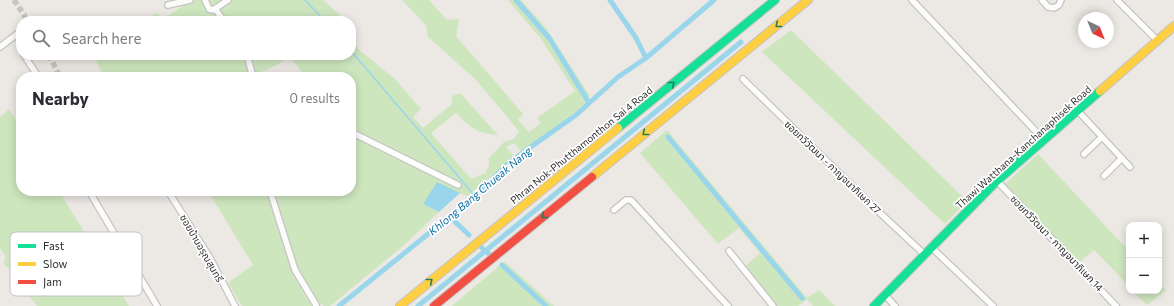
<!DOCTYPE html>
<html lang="en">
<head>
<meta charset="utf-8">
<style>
	:root { --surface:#fff; --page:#f2f2f3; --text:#2b2b33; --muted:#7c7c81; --line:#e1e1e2 }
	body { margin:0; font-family:Commissioner,"Noto Sans Thai",sans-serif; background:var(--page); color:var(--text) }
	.controls { position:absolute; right:12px; bottom:12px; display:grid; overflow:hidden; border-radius:8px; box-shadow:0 2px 10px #0003 }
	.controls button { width:36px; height:36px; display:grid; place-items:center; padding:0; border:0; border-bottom:1px solid var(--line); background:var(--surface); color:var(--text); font:20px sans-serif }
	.compass { position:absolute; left:1078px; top:12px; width:36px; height:36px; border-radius:50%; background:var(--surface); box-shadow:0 2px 10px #0003; rotate:137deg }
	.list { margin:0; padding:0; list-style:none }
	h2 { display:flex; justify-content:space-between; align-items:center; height:52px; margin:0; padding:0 16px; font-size:17px }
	h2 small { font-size:13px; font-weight:400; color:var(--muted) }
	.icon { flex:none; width:22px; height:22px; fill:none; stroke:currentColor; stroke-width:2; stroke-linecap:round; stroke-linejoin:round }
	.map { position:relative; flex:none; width:1174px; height:306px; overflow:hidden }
	.search { position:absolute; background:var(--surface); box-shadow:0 2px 10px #0003; left:16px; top:16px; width:340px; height:44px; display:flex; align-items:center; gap:10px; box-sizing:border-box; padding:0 14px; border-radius:16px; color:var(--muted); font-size:15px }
	.panel { position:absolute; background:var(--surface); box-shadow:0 2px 10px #0003; left:16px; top:72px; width:340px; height:124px; border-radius:16px }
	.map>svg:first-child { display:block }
	.green { fill:#cee6be }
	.water { fill:#99d6ec }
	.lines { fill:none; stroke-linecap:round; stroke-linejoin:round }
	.stream { stroke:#99d6ec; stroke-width:1.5 }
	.canal { stroke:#99d6ec; stroke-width:5 }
	.street-tunnel { stroke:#c6c3c0; stroke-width:5.5; stroke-dasharray:5.5 3; stroke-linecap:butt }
	.street-casing { stroke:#c5c4c5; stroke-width:8 }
	.fast-casing { stroke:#c5c4c5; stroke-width:10 }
	.slow-casing { stroke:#c5c4c5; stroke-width:10 }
	.jam-casing { stroke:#c5c4c5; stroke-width:10 }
	.street { stroke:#fcfcfb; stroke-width:5.5 }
	.fast { stroke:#16e098; stroke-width:8 }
	.slow { stroke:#ffcf43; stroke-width:8 }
	.jam { stroke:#f24e42; stroke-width:8 }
	.oneway { stroke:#237e5e }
	.labels { text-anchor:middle; stroke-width:3.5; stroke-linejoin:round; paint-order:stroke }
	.street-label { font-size:10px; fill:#2e2e2e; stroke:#fff }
	.water-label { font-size:11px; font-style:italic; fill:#0d6fa3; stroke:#fff }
	.key { fill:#fff; stroke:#c0c0c0; stroke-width:1 }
	.key-label { font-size:11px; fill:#2e2e2e }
</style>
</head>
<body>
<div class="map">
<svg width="1174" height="306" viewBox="0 0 1174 306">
	<rect width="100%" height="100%" fill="#ece8e4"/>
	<path class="green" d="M192 0H323L341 16 344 21H142L156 13 163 19Z
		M402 0H429L447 20 459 19 456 36 523 114 518 120 529 132 541 123 537 118 575 91 541 39 508 0H521L546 28 590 96 585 101V105L522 152 514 143 506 147 515 157 467 196 445 188 438 182 423 204 439 212 402 247 330 306H324C298 293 281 218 275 191H351V134L406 158 351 129V77H306L289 56 277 65 256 74V77H104L93 55H351V33L358 49 395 79 421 109 413 117 423 128 452 104V96L460 93 498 135C478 134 469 127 456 113L431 133 471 179 485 173 489 165V158L504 142 514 139 519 131 476 80 428 37 426 25Z
		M791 30 967 201 945 224 762 52Z
		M9 109 21 128V191H59L129 306H37L3 262 6 257 0 248V117Z
		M667 130 807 298 819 290 835 306H813L807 299 798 306H769L740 271 760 253 739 228 718 244 640 153Z
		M1038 154 1129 251V286L1094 250 1079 263 1005 184Z
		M208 191H267C279 230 288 272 312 306H242L228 283 253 265Z
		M505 262 554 306H452L499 266Z
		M1159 283 1166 290 1147 305 1133 291H1159Z"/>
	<path class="water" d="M437 182 460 193 439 212 423 204Z"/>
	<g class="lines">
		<path class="stream" d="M305 0 325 21
			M351 51 475 196"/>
		<path class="canal" d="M516 0 550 39 589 103
			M610 0 636 38 646 58
			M668 137 802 298
			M450 217 469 235
			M480 246 490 255
			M502 265 546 306
			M339 306 475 196 511 161 576 115 618 77 646 58 714 0
			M418 306 741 42"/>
		<path class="street-tunnel" d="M14 0 28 21
			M49 55 60 77"/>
		<defs>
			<path id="street" d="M205 0 209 9 213 10 228 0
				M912 0 1044 140
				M1042 0 1048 7 1054 8 1059 5 1061 0
				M1117 0 1158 41
				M168 5 190 0
				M216 10 224 21
				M17 34 21 43
				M0 47 21 31
				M24 55 37 75
				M247 55 253 77
				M743 79 879 212 924 254
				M1078 111 1130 167
				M351 132 458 185
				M1084 154 1102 137
				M1104 176 1122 158
				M997 181 1116 306
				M89 191 157 306
				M168 191 210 258 235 306
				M270 191 295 270 316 305
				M614 210 626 200H631L728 306
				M931 247 993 306
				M729 251 773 306
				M885 295 895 306"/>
			<path id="fast" d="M618 128 775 0
				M874 306 997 181 1100 91"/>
			<path id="slow" d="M1100 91 1174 26
				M592 177 808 0
				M400 306 618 128"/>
			<path id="jam" d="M434 306 592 177"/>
		</defs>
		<use href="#street" class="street-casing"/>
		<use href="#fast" class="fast-casing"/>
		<use href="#slow" class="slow-casing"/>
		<use href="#jam" class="jam-casing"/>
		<use href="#street" class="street"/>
		<use href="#fast" class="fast"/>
		<use href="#slow" class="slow"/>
		<use href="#jam" class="jam"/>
	</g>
	<defs><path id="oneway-chevron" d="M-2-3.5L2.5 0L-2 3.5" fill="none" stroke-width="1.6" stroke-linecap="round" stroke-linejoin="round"/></defs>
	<g class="oneway">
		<use href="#oneway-chevron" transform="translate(778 25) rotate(141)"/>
		<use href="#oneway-chevron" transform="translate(672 84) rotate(-39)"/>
		<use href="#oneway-chevron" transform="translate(645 133) rotate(141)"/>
		<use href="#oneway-chevron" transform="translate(544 216) rotate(141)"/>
		<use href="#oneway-chevron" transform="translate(430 281) rotate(-39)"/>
	</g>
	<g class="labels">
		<g class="street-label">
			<text transform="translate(581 145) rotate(-39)" y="4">Phran Nok-Phutthamonthon Sai 4 Road</text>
			<text transform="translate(1023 147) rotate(-42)" y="4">Thawi Watthana-Kanchanaphisek Road</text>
			<text transform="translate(833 167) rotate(44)" y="4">ซอยทวีวัฒนา - กาญจนาภิเษก 27</text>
			<text transform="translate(1057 243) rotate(46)" y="4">ซอยทวีวัฒนา - กาญจนาภิเษก 14</text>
			<text transform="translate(202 248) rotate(60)" y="4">ซอยบ้านอรุณสุนทรี</text>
		</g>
		<g class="water-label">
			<text transform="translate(480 191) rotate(-40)" y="4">Khlong Bang Chueak Nang</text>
		</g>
	</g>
	<rect x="10" y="232" width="132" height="64" rx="6" class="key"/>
	<rect x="18" y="244" width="18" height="4" fill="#16e098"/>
	<rect x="18" y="262" width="18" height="4" fill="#ffcf43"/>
	<rect x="18" y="280" width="18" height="4" fill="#f24e42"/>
	<g class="key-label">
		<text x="43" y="250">Fast</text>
		<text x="43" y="268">Slow</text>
		<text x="43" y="286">Jam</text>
	</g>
</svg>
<div class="controls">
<button>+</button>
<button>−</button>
</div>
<svg class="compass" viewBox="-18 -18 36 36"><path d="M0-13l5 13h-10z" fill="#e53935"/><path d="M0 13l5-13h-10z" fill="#7c7c81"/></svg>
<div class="search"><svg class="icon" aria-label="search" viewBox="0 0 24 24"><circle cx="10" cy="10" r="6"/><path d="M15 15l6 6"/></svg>Search here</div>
<section class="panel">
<h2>Nearby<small>0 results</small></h2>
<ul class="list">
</ul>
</section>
</div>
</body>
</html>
